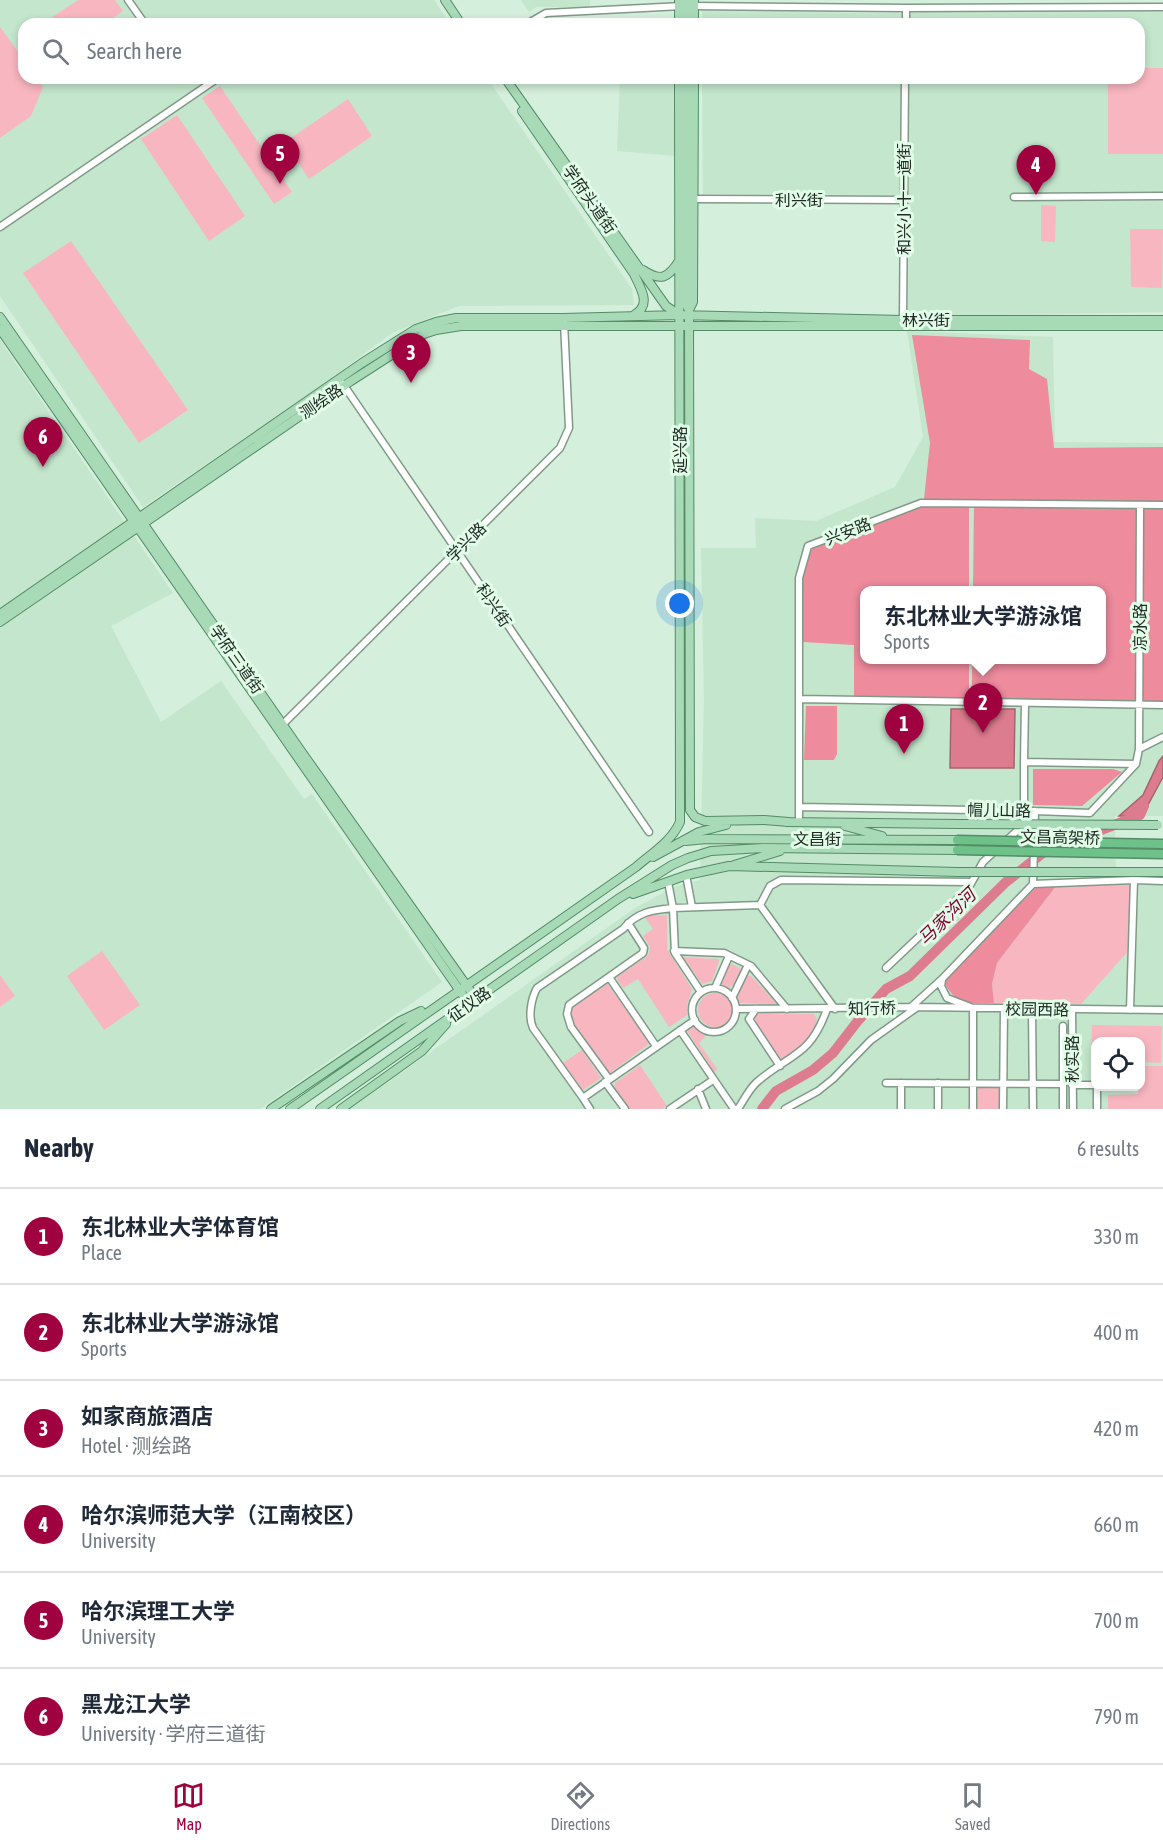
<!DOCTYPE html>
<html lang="en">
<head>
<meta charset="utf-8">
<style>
	:root { --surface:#fff; --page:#f6f6f7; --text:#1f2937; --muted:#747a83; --line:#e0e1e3; --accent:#a00240 }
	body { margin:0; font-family:"Asap Condensed","Noto Sans SC",sans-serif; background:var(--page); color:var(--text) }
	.controls { position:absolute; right:18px; bottom:18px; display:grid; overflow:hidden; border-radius:12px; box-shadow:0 3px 9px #0003 }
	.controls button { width:54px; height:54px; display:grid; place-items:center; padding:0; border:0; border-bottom:2px solid var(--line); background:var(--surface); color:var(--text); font:30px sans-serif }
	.you { position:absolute; left:680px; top:604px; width:21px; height:21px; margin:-15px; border:4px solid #fff; border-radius:50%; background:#1a73e8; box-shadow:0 0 0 9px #1a73e833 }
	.badge { display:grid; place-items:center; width:39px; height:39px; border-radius:50%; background:var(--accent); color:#fff; font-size:20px; font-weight:700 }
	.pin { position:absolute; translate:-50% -50px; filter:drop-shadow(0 2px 3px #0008) }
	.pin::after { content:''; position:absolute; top:32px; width:21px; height:18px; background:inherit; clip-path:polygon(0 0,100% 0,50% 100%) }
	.popup { position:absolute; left:860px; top:586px; width:246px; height:78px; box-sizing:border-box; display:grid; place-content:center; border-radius:12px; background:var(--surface); filter:drop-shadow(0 2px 4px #0005); font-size:20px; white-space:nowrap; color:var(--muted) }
	.popup b { font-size:22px; color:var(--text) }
	.popup::after { content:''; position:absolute; left:50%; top:100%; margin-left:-12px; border:12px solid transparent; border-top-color:var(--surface) }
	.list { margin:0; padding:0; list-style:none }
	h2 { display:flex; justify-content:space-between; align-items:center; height:78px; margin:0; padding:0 24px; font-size:26px }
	h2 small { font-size:20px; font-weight:400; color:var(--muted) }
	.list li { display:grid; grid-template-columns:39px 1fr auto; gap:18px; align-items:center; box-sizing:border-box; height:96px; padding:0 24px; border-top:2px solid var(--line) }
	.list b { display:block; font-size:22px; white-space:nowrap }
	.list p { margin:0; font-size:20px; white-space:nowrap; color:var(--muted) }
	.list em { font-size:20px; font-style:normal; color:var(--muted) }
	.icon { flex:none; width:33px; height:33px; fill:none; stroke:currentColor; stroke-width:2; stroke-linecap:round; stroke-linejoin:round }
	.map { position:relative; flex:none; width:1163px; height:1109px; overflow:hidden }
	.search { position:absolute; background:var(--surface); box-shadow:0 3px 9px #0003; left:18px; right:18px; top:18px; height:66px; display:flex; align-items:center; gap:15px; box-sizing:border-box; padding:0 21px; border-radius:18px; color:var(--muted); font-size:22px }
	.sheet { height:654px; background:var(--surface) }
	nav { display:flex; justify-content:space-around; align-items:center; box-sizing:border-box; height:84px; border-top:2px solid var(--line); background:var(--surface); font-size:16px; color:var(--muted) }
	nav a { display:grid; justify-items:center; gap:3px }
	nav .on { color:var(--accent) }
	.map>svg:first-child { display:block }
	.built { fill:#c4e6cd; fill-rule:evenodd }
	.green { fill:#f8b6c0 }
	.forest { fill:#ee8b9d }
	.water { fill:#dd7c8e; stroke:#a5646e; stroke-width:1.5 }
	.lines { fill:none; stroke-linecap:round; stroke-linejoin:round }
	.river { stroke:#dd7c8e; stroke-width:10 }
	.minor-casing { stroke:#809a87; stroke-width:9 }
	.major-casing { stroke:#538c66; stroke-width:10 }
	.minor { stroke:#fff; stroke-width:6 }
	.major { stroke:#a8dab8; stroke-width:8 }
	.major-bridge-casing { stroke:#538c66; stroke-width:10; stroke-linecap:butt }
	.highway-bridge-casing { stroke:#538c66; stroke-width:11; stroke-linecap:butt }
	.major-bridge { stroke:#a8dab8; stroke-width:8 }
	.highway-bridge { stroke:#6ec189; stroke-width:8 }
	.labels { text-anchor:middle; stroke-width:6; stroke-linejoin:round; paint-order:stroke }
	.street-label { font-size:16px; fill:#212b24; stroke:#e1fde8 }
	.water-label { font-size:18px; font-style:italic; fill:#7e0131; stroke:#e1fde8 }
</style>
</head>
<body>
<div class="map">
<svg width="1163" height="1109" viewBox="0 0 1163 1109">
	<rect width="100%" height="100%" fill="#d4efdb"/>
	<path class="built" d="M0 0H434L450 24H24V78H487L632 289 634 305 459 306 392 333 322 385 143 507 0 296Z
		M521 0H590V7H536L529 12Z
		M702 11 901 13V24H702Z
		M910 12H1163V312L908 317 909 78H1139V24H910Z
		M675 19V24H622V20Z
		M620 78H675V156L617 151Z
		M702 78H901V195L703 194Z
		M907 331 1053 337 1055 442 1163 443V816H1115L1116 877 1163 878V1109H350L635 908 676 886 700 880 704 697 701 548H756L755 518 816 521 895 487 923 437ZM864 590H1102V660H864ZM1096 1042H1140V1086H1096Z
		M0 340 173 593 111 626 161 722 221 681 304 799 312 794 442 982 260 1109H0Z"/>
	<path class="green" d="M78 0H115L123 11 104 24H55L51 18Z
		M0 27 24 60V78H37L43 87 31 116 0 138Z
		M1139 68H1163V154H1108V78H1139Z
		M220 86 292 192 274 204 202 98Z
		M348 99 372 136 309 179 285 142Z
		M177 115 245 216 209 241 141 139Z
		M1041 205 1056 206 1055 242 1041 241Z
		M1130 229H1163L1162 288 1131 287Z
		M71 241 188 410 139 443 23 273Z
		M1131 885 1130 949 1081 1004 994 1003 992 984 997 963 1056 886Z
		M667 915V949L692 989 687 1006V1015L669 1027 638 979 623 988 616 977 648 956 650 947 643 936 653 929 644 916Z
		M102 951 140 1005 104 1030 67 976Z
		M683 957 718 959 719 961 712 981 702 984Z
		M729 963 741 969 734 984 729 988 720 983Z
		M0 975 15 996 0 1007Z
		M745 976H751L777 1004 740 1003 736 996Z
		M607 983 650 1043 609 1074 572 1021V1006Z
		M698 1010a17 17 0 1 1 34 0a17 17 0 1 1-34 0Z
		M767 1013 813 1014 817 1018C814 1040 798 1051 780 1061L752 1022 755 1014Z
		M1092 1025 1162 1026 1161 1063 1141 1062 1140 1042H1096L1095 1060H1091Z
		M693 1027 708 1034 699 1043 717 1069 714 1072 688 1032V1030Z
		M582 1050 601 1078 583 1090 563 1063Z
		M640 1065 667 1106 662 1109H628L614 1089 615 1083Z
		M1141 1066H1163V1109H1108V1095L1138 1094V1087L1140 1086Z
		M976 1088H1000V1109H976Z"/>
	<path class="forest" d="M912 335 1030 340 1029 369 1047 379 1054 448 1163 447V502L924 499 930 443Z
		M974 506 1137 507V702L972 701V660H1102V590H973Z
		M922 507H969V590H864V660H969V700L854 697V645L803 642 802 579 810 548Z
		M1142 507H1163V703H1142Z
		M806 706H837V754L834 760H804Z
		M1033 769H1113L1122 772 1082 806 1033 805Z
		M1037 886H1056L997 963 992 984 994 1003C969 1003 958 1008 944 982Z"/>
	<path class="water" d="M951 709H1015L1014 768H950Z
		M1163 756V777L1142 816H1119L1143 795 1159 761Z"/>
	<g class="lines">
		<path class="river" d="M762 1109 776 1091 813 1070 833 1053 857 1022 886 989 910 976 1006 882 1044 852 1140 815 1144 806"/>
		<defs>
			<path id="minor" d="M128 0 145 24
				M692 6 906 8 1163 7
				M527 24 546 13 682 6
				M906 24V8
				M1014 197 1163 196
				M695 199 904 200
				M0 227 218 78
				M903 320 905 78
				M343 384 649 832
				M799 699 1163 705
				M280 727 560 448 569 428 564 322
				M1139 749 1140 505
				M1024 762 1025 703
				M799 807 1035 811 1090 813 1136 764 1139 749 1163 737
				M1024 811V762L1136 764
				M799 822V578L808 546 921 503 1163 505
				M686 875 692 907
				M1033 884 1035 811
				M760 905 770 886 781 880 971 882
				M674 951 724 953 751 966 787 1009
				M886 968 944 913 969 887 983 862 1019 829 1035 811
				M609 977 656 1046
				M942 980 941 986 947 998 973 1008V1109
				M715 988 729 956
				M692 1010a22 22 0 1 1 44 0a22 22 0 1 1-44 0Z
				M701 992 675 953 673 908 760 905 835 1009
				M732 998 748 965
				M911 1007 942 979 1033 884 1134 880 1163 881
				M736 1009 910 1007 1163 1010
				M756 1009 749 1019 780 1066
				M1032 1009 1033 1109
				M1072 1009 1073 1109
				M1130 1010 1134 880
				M1063 1026V1109
				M680 1030 734 1109
				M609 1079 571 1027 567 1014 569 1005 643 953 644 948 628 923
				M605 1082 625 1109
				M886 1083 1063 1084
				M901 1083V1109
				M938 1083V1109
				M1072 1085H1096
				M698 1089 706 1109
				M583 1098 533 1028C528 1017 531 999 537 988L623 929C637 912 652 910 673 908L668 882
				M590 1109 583 1098 695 1020
				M670 1109 713 1080
				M738 1109C744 1100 749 1089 757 1082 791 1053 810 1057 827 1009
				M785 1109 818 1091 833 1079 871 1040 916 1008
				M1003 1109 1004 1008
				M1097 1109V1086"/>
			<path id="major" d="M445 0 461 24
				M679 0V24
				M694 0V24
				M686 24V0
				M505 78 666 306 678 314
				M686 78 685 302 689 310
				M694 78 693 302 689 310 690 810 695 817 705 821 764 820 789 822
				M522 111 634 274C641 289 652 305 634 315
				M643 270C661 282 668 278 679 261
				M0 317 301 751 476 999
				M0 329 469 1004
				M0 614 362 363 416 329 436 322 456 318H563L679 315 903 320H1163
				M0 622 351 381 424 334 436 330 461 326H1163
				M786 822 959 824
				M845 826 882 836
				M686 841 706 839 957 840
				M653 857 699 832 726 825
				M734 865 780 851
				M1073 872H1163
				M633 894 687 875 729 866 958 872
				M271 1109 400 1021 421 1011
				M290 1109 636 867C652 853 671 842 680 822L679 78
				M320 1109 618 899 672 865 688 858 711 851 763 848 957 850
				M341 1109 422 1051 446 1024"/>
		</defs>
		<use href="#minor" class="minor-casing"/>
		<use href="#major" class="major-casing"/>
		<use href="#minor" class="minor"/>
		<use href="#major" class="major"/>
		<defs>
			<path id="major-bridge" d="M959 824 1158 825
				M958 872H1073"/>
			<path id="highway-bridge" d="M957 840 1163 844
				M957 850 1163 854"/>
		</defs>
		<use href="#major-bridge" class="major-bridge-casing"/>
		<use href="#highway-bridge" class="highway-bridge-casing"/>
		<use href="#major-bridge" class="major-bridge"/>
		<use href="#highway-bridge" class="highway-bridge"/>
	</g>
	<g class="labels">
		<g class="street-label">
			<text transform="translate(590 199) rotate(55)" y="6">学府头道街</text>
			<text transform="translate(904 199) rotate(-90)" y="6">和兴小十一道街</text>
			<text x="799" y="206">利兴街</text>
			<text x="926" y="326">林兴街</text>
			<text transform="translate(321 401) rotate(-34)" y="6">测绘路</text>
			<text transform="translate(680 450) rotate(-90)" y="6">延兴路</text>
			<text transform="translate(848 531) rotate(-21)" y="6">兴安路</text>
			<text transform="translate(466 542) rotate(-45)" y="6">学兴路</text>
			<text transform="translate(494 605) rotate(56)" y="6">科兴街</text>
			<text transform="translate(1140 627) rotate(-90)" y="6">凉水路</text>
			<text transform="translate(237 659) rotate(55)" y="6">学府三道街</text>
			<text transform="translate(999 810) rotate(1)" y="6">帽儿山路</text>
			<text transform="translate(1060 837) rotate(1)" y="6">文昌高架桥</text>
			<text x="817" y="845">文昌街</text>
			<text transform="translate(469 1004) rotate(-35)" y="6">征仪路</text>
			<text transform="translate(872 1008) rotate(-1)" y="6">知行桥</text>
			<text transform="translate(1037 1009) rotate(1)" y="6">校园西路</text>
			<text transform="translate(1072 1059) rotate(-90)" y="6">秋实路</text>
		</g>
		<g class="water-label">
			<text transform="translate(947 917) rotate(-44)" y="6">马家沟河</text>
		</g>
	</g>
</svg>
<div class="controls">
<button><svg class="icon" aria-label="locate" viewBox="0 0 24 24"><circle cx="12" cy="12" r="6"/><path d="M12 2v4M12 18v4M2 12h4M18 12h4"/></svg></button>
</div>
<div class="you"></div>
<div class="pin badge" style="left:904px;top:754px">1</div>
<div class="pin badge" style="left:983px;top:733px">2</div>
<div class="popup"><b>东北林业大学游泳馆</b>Sports</div>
<div class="pin badge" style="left:411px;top:383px">3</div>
<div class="pin badge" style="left:1036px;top:195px">4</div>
<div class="pin badge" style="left:280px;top:184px">5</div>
<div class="pin badge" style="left:43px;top:467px">6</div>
<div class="search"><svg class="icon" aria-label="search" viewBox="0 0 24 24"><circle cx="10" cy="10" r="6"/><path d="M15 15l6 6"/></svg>Search here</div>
</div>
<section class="sheet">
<h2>Nearby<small>6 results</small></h2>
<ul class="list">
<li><span class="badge">1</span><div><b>东北林业大学体育馆</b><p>Place</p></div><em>330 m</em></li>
<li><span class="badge">2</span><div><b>东北林业大学游泳馆</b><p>Sports</p></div><em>400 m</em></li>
<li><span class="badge">3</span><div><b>如家商旅酒店</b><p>Hotel · 测绘路</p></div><em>420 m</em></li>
<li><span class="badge">4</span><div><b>哈尔滨师范大学（江南校区）</b><p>University</p></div><em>660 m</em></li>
<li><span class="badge">5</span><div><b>哈尔滨理工大学</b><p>University</p></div><em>700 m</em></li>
<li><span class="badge">6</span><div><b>黑龙江大学</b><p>University · 学府三道街</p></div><em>790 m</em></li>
</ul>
</section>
<nav>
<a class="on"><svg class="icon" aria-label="map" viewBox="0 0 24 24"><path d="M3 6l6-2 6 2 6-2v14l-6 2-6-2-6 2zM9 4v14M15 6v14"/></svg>Map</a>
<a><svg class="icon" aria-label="directions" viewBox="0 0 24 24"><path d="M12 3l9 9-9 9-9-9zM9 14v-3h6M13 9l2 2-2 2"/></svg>Directions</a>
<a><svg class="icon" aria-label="saved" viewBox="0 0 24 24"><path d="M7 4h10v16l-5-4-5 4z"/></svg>Saved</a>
</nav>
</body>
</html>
